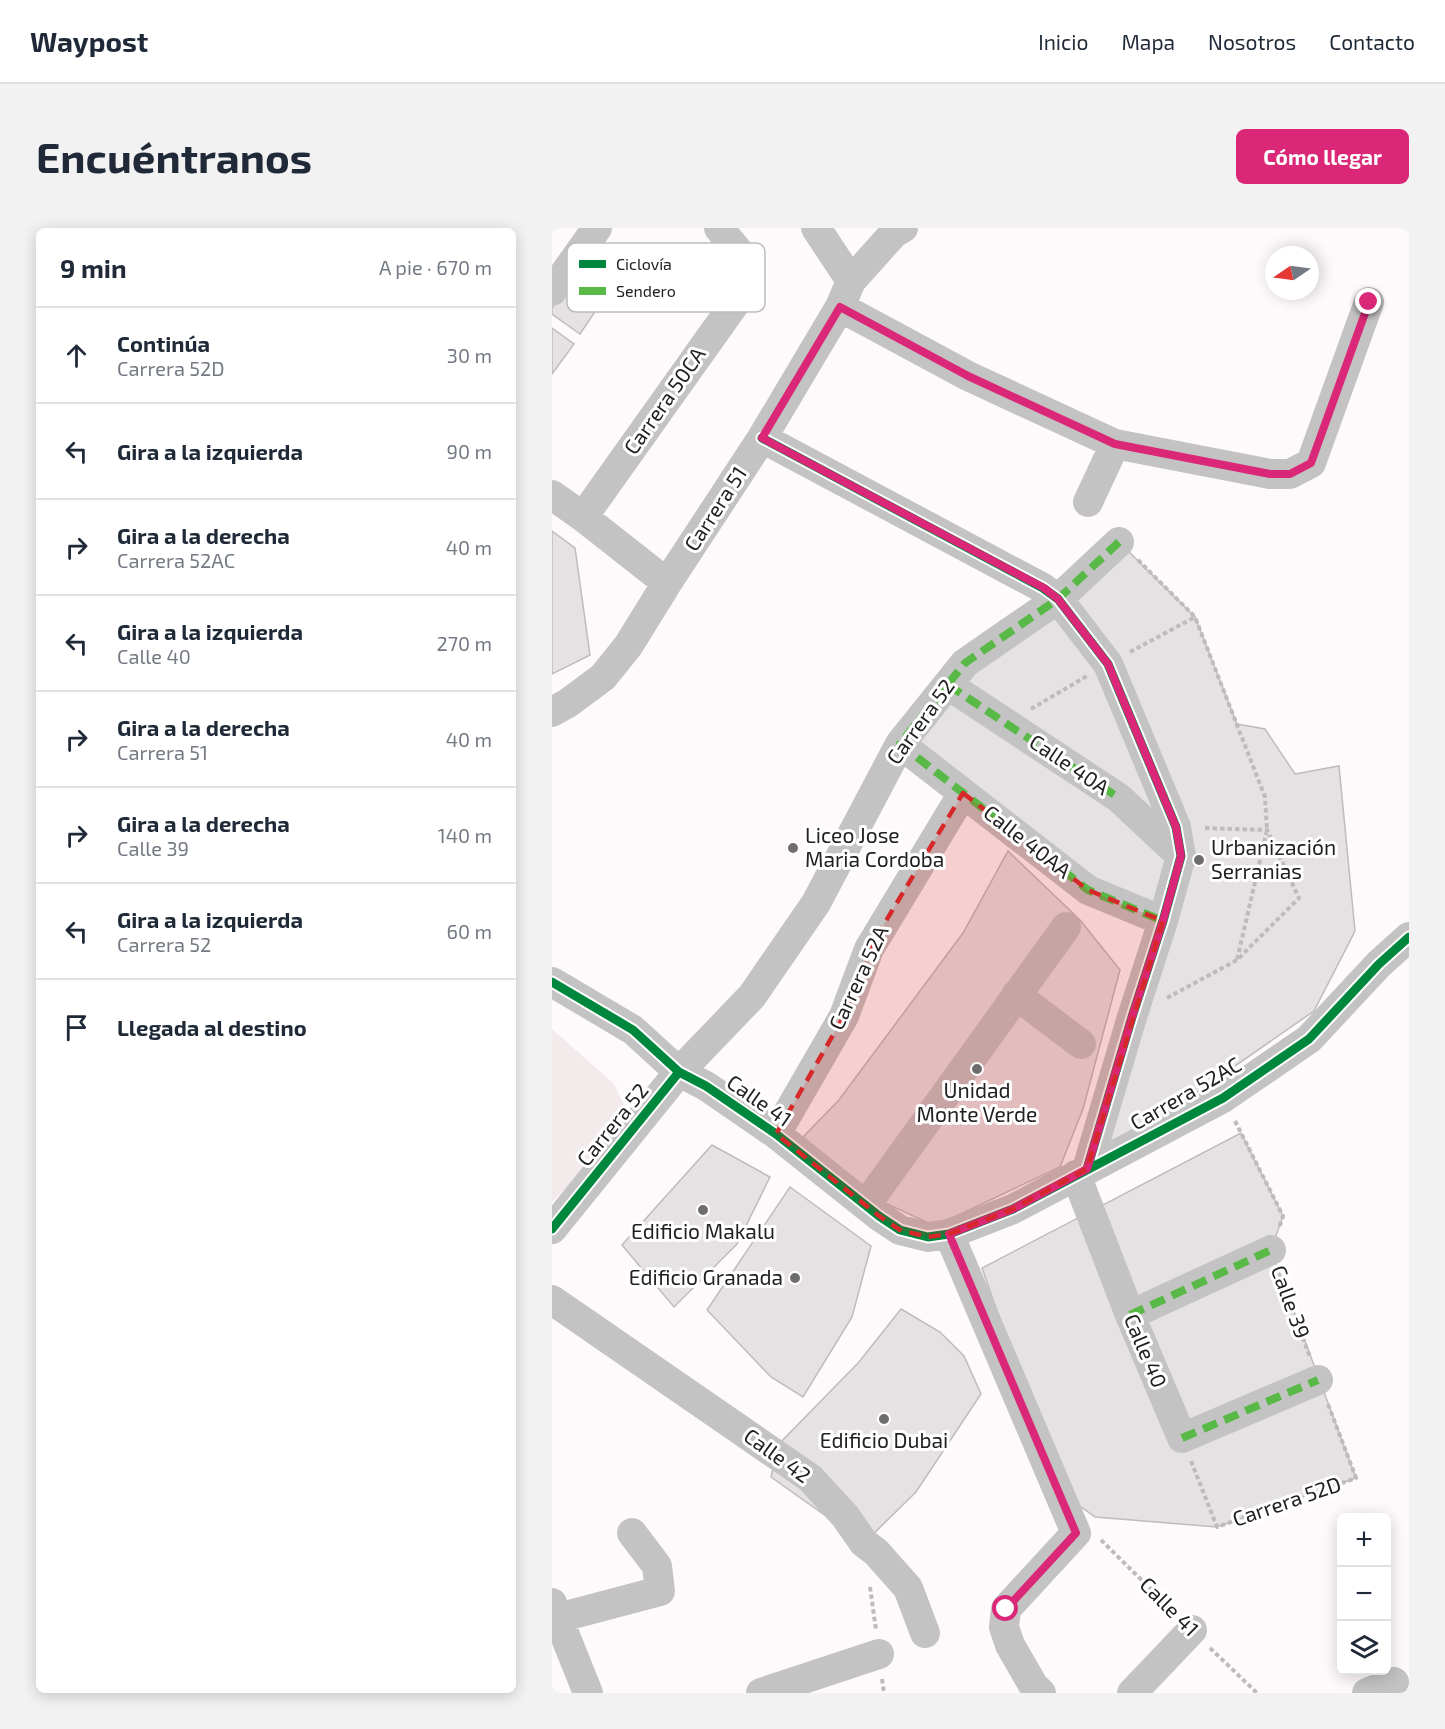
<!DOCTYPE html>
<html lang="es">
<head>
<meta charset="utf-8">
<style>
	:root { --surface:#fff; --page:#f2f2f3; --text:#1f2937; --muted:#747a83; --line:#e0e1e3; --accent:#db2777 }
	body { margin:0; font-family:"Exo 2",sans-serif; background:var(--page); color:var(--text) }
	.controls { position:absolute; right:18px; bottom:18px; display:grid; overflow:hidden; border-radius:9px; box-shadow:0 3px 15px #0003 }
	.controls button { width:54px; height:54px; display:grid; place-items:center; padding:0; border:0; border-bottom:2px solid var(--line); background:var(--surface); color:var(--text); font:30px sans-serif }
	.compass { position:absolute; left:713px; top:18px; width:54px; height:54px; border-radius:50%; background:var(--surface); box-shadow:0 3px 15px #0003; rotate:257deg }
	.stop { position:absolute; width:18px; height:18px; margin:-14px; border:4px solid #db2777; border-radius:50%; background:#fff }
	.stop.end { background:#db2777; border-color:#fff; box-shadow:0 2px 6px #0008 }
	.list { margin:0; padding:0; list-style:none }
	h2 { display:flex; justify-content:space-between; align-items:center; height:78px; margin:0; padding:0 24px; font-size:26px }
	h2 small { font-size:20px; font-weight:400; color:var(--muted) }
	.list li { display:grid; grid-template-columns:39px 1fr auto; gap:18px; align-items:center; box-sizing:border-box; height:96px; padding:0 24px; border-top:2px solid var(--line) }
	.list b { display:block; font-size:22px; white-space:nowrap }
	.list p { margin:0; font-size:20px; white-space:nowrap; color:var(--muted) }
	.list em { font-size:20px; font-style:normal; color:var(--muted) }
	.icon { flex:none; width:33px; height:33px; fill:none; stroke:currentColor; stroke-width:2; stroke-linecap:round; stroke-linejoin:round }
	.map { position:relative; flex:none; width:857px; height:1465px; overflow:hidden; border-radius:9px }
	header { display:flex; align-items:center; gap:36px; box-sizing:border-box; height:84px; padding:0 30px; background:var(--surface); border-bottom:2px solid var(--line) }
	header strong { font-size:28px }
	nav { display:flex; gap:33px; margin-inline-start:auto; font-size:21px }
	.intro { display:flex; align-items:center; justify-content:space-between; box-sizing:border-box; height:144px; padding:0 36px }
	h1 { margin:0; font-size:42px }
	.button { padding:15px 27px; border-radius:9px; background:var(--accent); color:#fff; font-size:21px; font-weight:700 }
	main { display:flex; gap:36px; padding:0 36px }
	aside { flex:1; background:var(--surface); border-radius:9px; box-shadow:0 3px 15px #0003 }
	.map>svg:first-child { display:block }
	.built { fill:#f3eaec }
	.building { fill:#e6e2e4; stroke:#bfbbbd; stroke-width:1.5 }
	.lines { fill:none; stroke-linecap:round; stroke-linejoin:round }
	.path { stroke:#bdbbbb; stroke-width:4; stroke-dasharray:4.5 3; stroke-linecap:butt }
	.minor { stroke:#c4c3c3; stroke-width:30 }
	.quiet { stroke:#58b947; stroke-width:8; stroke-dasharray:15 8; stroke-linecap:butt }
	.cycleway-casing { stroke:#fff; stroke-width:13 }
	.cycleway { stroke:#00873e; stroke-width:9 }
	.route { stroke:#db2777; stroke-width:8 }
	.marked { fill:#d62828; fill-opacity:0.2; stroke:#d62828; stroke-width:4.5; stroke-dasharray:12 8; stroke-linejoin:round }
	.poi-dot { fill:#6f6c6d; stroke:#fff; stroke-width:2 }
	.labels { text-anchor:middle; stroke-width:6; stroke-linejoin:round; paint-order:stroke }
	.street-label { font-size:21px; fill:#222020; stroke:#fff }
	.poi-label { font-size:21px; fill:#222020; stroke:#fff }
	.key { fill:#fff; stroke:#bdbcbc; stroke-width:1.5 }
	.key-label { font-size:16px; fill:#222020 }
</style>
</head>
<body>
<header>
<strong>Waypost</strong>
<nav><a>Inicio</a><a>Mapa</a><a>Nosotros</a><a>Contacto</a></nav>
</header>
<div class="intro"><h1>Encuéntranos</h1><a class="button">Cómo llegar</a></div>
<main>
<aside>
<h2>9 min<small>A pie · 670 m</small></h2>
<ul class="list">
<li><svg class="icon" aria-label="ahead" viewBox="0 0 24 24"><path d="M12 20V5M6 11l6-6 6 6"/></svg><div><b>Continúa</b><p>Carrera 52D</p></div><em>30 m</em></li>
<li><svg class="icon" aria-label="left" viewBox="0 0 24 24"><path d="M17 20v-9H6M10 6l-5 5 5 5"/></svg><div><b>Gira a la izquierda</b></div><em>90 m</em></li>
<li><svg class="icon" aria-label="right" viewBox="0 0 24 24"><path d="M7 20v-9h11M14 6l5 5-5 5"/></svg><div><b>Gira a la derecha</b><p>Carrera 52AC</p></div><em>40 m</em></li>
<li><svg class="icon" aria-label="left" viewBox="0 0 24 24"><path d="M17 20v-9H6M10 6l-5 5 5 5"/></svg><div><b>Gira a la izquierda</b><p>Calle 40</p></div><em>270 m</em></li>
<li><svg class="icon" aria-label="right" viewBox="0 0 24 24"><path d="M7 20v-9h11M14 6l5 5-5 5"/></svg><div><b>Gira a la derecha</b><p>Carrera 51</p></div><em>40 m</em></li>
<li><svg class="icon" aria-label="right" viewBox="0 0 24 24"><path d="M7 20v-9h11M14 6l5 5-5 5"/></svg><div><b>Gira a la derecha</b><p>Calle 39</p></div><em>140 m</em></li>
<li><svg class="icon" aria-label="left" viewBox="0 0 24 24"><path d="M17 20v-9H6M10 6l-5 5 5 5"/></svg><div><b>Gira a la izquierda</b><p>Carrera 52</p></div><em>60 m</em></li>
<li><svg class="icon" aria-label="arrive" viewBox="0 0 24 24"><path d="M6 21V4h12l-3 4 3 4H6"/></svg><div><b>Llegada al destino</b></div></li>
</ul>
</aside>
<div class="map">
<svg width="857" height="1465" viewBox="0 0 857 1465">
	<rect width="100%" height="100%" fill="#fef9fb"/>
	<path class="built" d="M0 801 62 856 73 879 69 905 0 974Z"/>
	<path class="building" d="M42 50 57 63 28 106 0 86V80L20 52 33 61Z
		M0 100 22 116 0 146Z
		M0 303 23 320 38 427 0 446Z
		M567 314 643 389 685 496 713 501 743 546 787 538 803 703 762 783 535 941 601 689 348 516 413 435Z
		M456 623 528 692 568 742 531 881 508 939 383 998 320 969 251 909 287 872 411 705Z
		M689 905 731 988 719 1022 804 1250 665 1299 543 1289 524 1275 457 1117 430 1040Z
		M160 917 218 949 185 1016 122 1079 70 1017Z
		M238 959 319 1018 300 1089 251 1169 219 1149 155 1082Z
		M349 1081 388 1104 412 1128 429 1166 364 1264 312 1315 219 1249 227 1216 307 1134Z"/>
	<g class="lines">
		<path class="path" d="M586 332 643 389 713 569 715 602 685 732
			M578 424 643 389
			M479 481 535 448
			M615 770 685 732 747 670 715 602 650 600
			M683 893 731 988 727 1000
			M727 1046 758 1129
			M639 1233 665 1299 804 1250 776 1176
			M549 1312 623 1385
			M318 1359 324 1402
			M658 1420 705 1465
			M330 1451 332 1465"/>
		<path class="minor" d="M264 0 299 53
			M0 63 45 0
			M288 79 416 148 563 216 718 246H738L759 235 817 74
			M210 210 491 360 506 371 556 436 624 599 629 628 611 693 580 789 535 941
			M0 267 31 289 115 355
			M536 274 563 216
			M31 289 196 57C202 35 179 16 167 0
			M396 457 567 570 629 628
			M0 484 16 475 51 449 76 418 115 355 210 210 288 79 299 53 342 5 351 0
			M348 516 536 662 611 693
			M0 754 81 802 127 844 154 858 224 906 327 988 348 1002 376 1009 397 1006 461 981 671 870 757 811 827 736 857 709
			M464 767 529 816
			M224 906 292 788 317 721 411 565
			M524 947 578 1087 630 1210 766 1152
			M314 977 514 699
			M0 1001 127 844 200 768 264 675 348 516 413 435 506 371 567 314
			M397 1006 524 1305 454 1381 452 1399 458 1417 481 1457 489 1465
			M0 1072 258 1250 293 1288 312 1315 324 1324 356 1360 373 1405
			M578 1087 719 1022
			M0 1375 36 1465
			M6 1390 108 1363 105 1338 80 1305
			M209 1465 327 1426
			M580 1465 640 1402
			M815 1465 842 1454"/>
		<path class="quiet" d="M567 314 506 371 413 435 348 516 536 662 611 693
			M396 457 567 570
			M578 1087 719 1022
			M630 1210 766 1152"/>
		<defs>
			<path id="cycleway" d="M210 210 491 360 506 371 556 436 624 599 629 628 611 693 580 789 535 941
				M0 754 81 802 127 844 154 858 224 906 327 988 348 1002 376 1009 397 1006 461 981 671 870 757 811 827 736 857 709
				M0 1001 127 844"/>
		</defs>
		<use href="#cycleway" class="cycleway-casing"/>
		<use href="#cycleway" class="cycleway"/>
	</g>
	<g class="lines">
		<path class="route" d="M454 1381 524 1305 397 1006 461 981 535 941 580 789 611 693 629 628 624 599 556 436 506 371 492 360 210 210 288 79 416 148 563 216 718 246H738L759 235 817 74"/>
	</g>
	<path class="marked" d="M411 565 536 662 611 693 535 941 461 981 397 1006 376 1009 348 1002 327 988 224 906 292 788 317 721Z"/>
	<g class="poi-dot">
		<circle cx="241" cy="620" r="6"/>
		<circle cx="647" cy="632" r="6"/>
		<circle cx="425" cy="841" r="6"/>
		<circle cx="151" cy="982" r="6"/>
		<circle cx="243" cy="1050" r="6"/>
		<circle cx="332" cy="1191" r="6"/>
	</g>
	<g class="labels">
		<g class="street-label">
			<text transform="translate(113 173) rotate(-55)" y="7">Carrera 50CA</text>
			<text transform="translate(164 281) rotate(-57)" y="7">Carrera 51</text>
			<text transform="translate(369 494) rotate(-54)" y="7">Carrera 52</text>
			<text transform="translate(517 537) rotate(34)" y="7">Calle 40A</text>
			<text transform="translate(475 614) rotate(38)" y="7">Calle 40AA</text>
			<text transform="translate(307 750) rotate(-65)" y="7">Carrera 52A</text>
			<text transform="translate(634 866) rotate(-30)" y="7">Carrera 52AC</text>
			<text transform="translate(207 873) rotate(35)" y="7">Calle 41</text>
			<text transform="translate(61 897) rotate(-51)" y="7">Carrera 52</text>
			<text transform="translate(738 1074) rotate(70)" y="7">Calle 39</text>
			<text transform="translate(593 1123) rotate(67)" y="7">Calle 40</text>
			<text transform="translate(225 1228) rotate(36)" y="7">Calle 42</text>
			<text transform="translate(735 1274) rotate(-19)" y="7">Carrera 52D</text>
			<text transform="translate(617 1379) rotate(45)" y="7">Calle 41</text>
		</g>
		<g class="poi-label">
			<text x="253" y="615" text-anchor="start">Liceo Jose<tspan x="253" dy="24">Maria Cordoba</tspan></text>
			<text x="659" y="627" text-anchor="start">Urbanización<tspan x="659" dy="24">Serranias</tspan></text>
			<text x="425" y="870">Unidad<tspan x="425" dy="24">Monte Verde</tspan></text>
			<text x="151" y="1011">Edificio Makalu</text>
			<text x="231" y="1057" text-anchor="end">Edificio Granada</text>
			<text x="332" y="1220">Edificio Dubai</text>
		</g>
	</g>
	<rect x="15" y="15" width="198" height="69" rx="9" class="key"/>
	<rect x="27" y="32" width="27" height="8" fill="#00873e"/>
	<rect x="27" y="59" width="27" height="8" fill="#58b947"/>
	<g class="key-label">
		<text x="64" y="42">Ciclovía</text>
		<text x="64" y="69">Sendero</text>
	</g>
</svg>
<div class="controls">
<button>+</button>
<button>−</button>
<button><svg class="icon" aria-label="layers" viewBox="0 0 24 24"><path d="M12 4l9 5-9 5-9-5zM3 14l9 5 9-5"/></svg></button>
</div>
<svg class="compass" viewBox="-18 -18 36 36"><path d="M0-13l5 13h-10z" fill="#e53935"/><path d="M0 13l5-13h-10z" fill="#747a83"/></svg>
<div class="stop" style="left:454px;top:1381px"></div>
<div class="stop end" style="left:817px;top:74px"></div>
</div>
</main>
</body>
</html>
